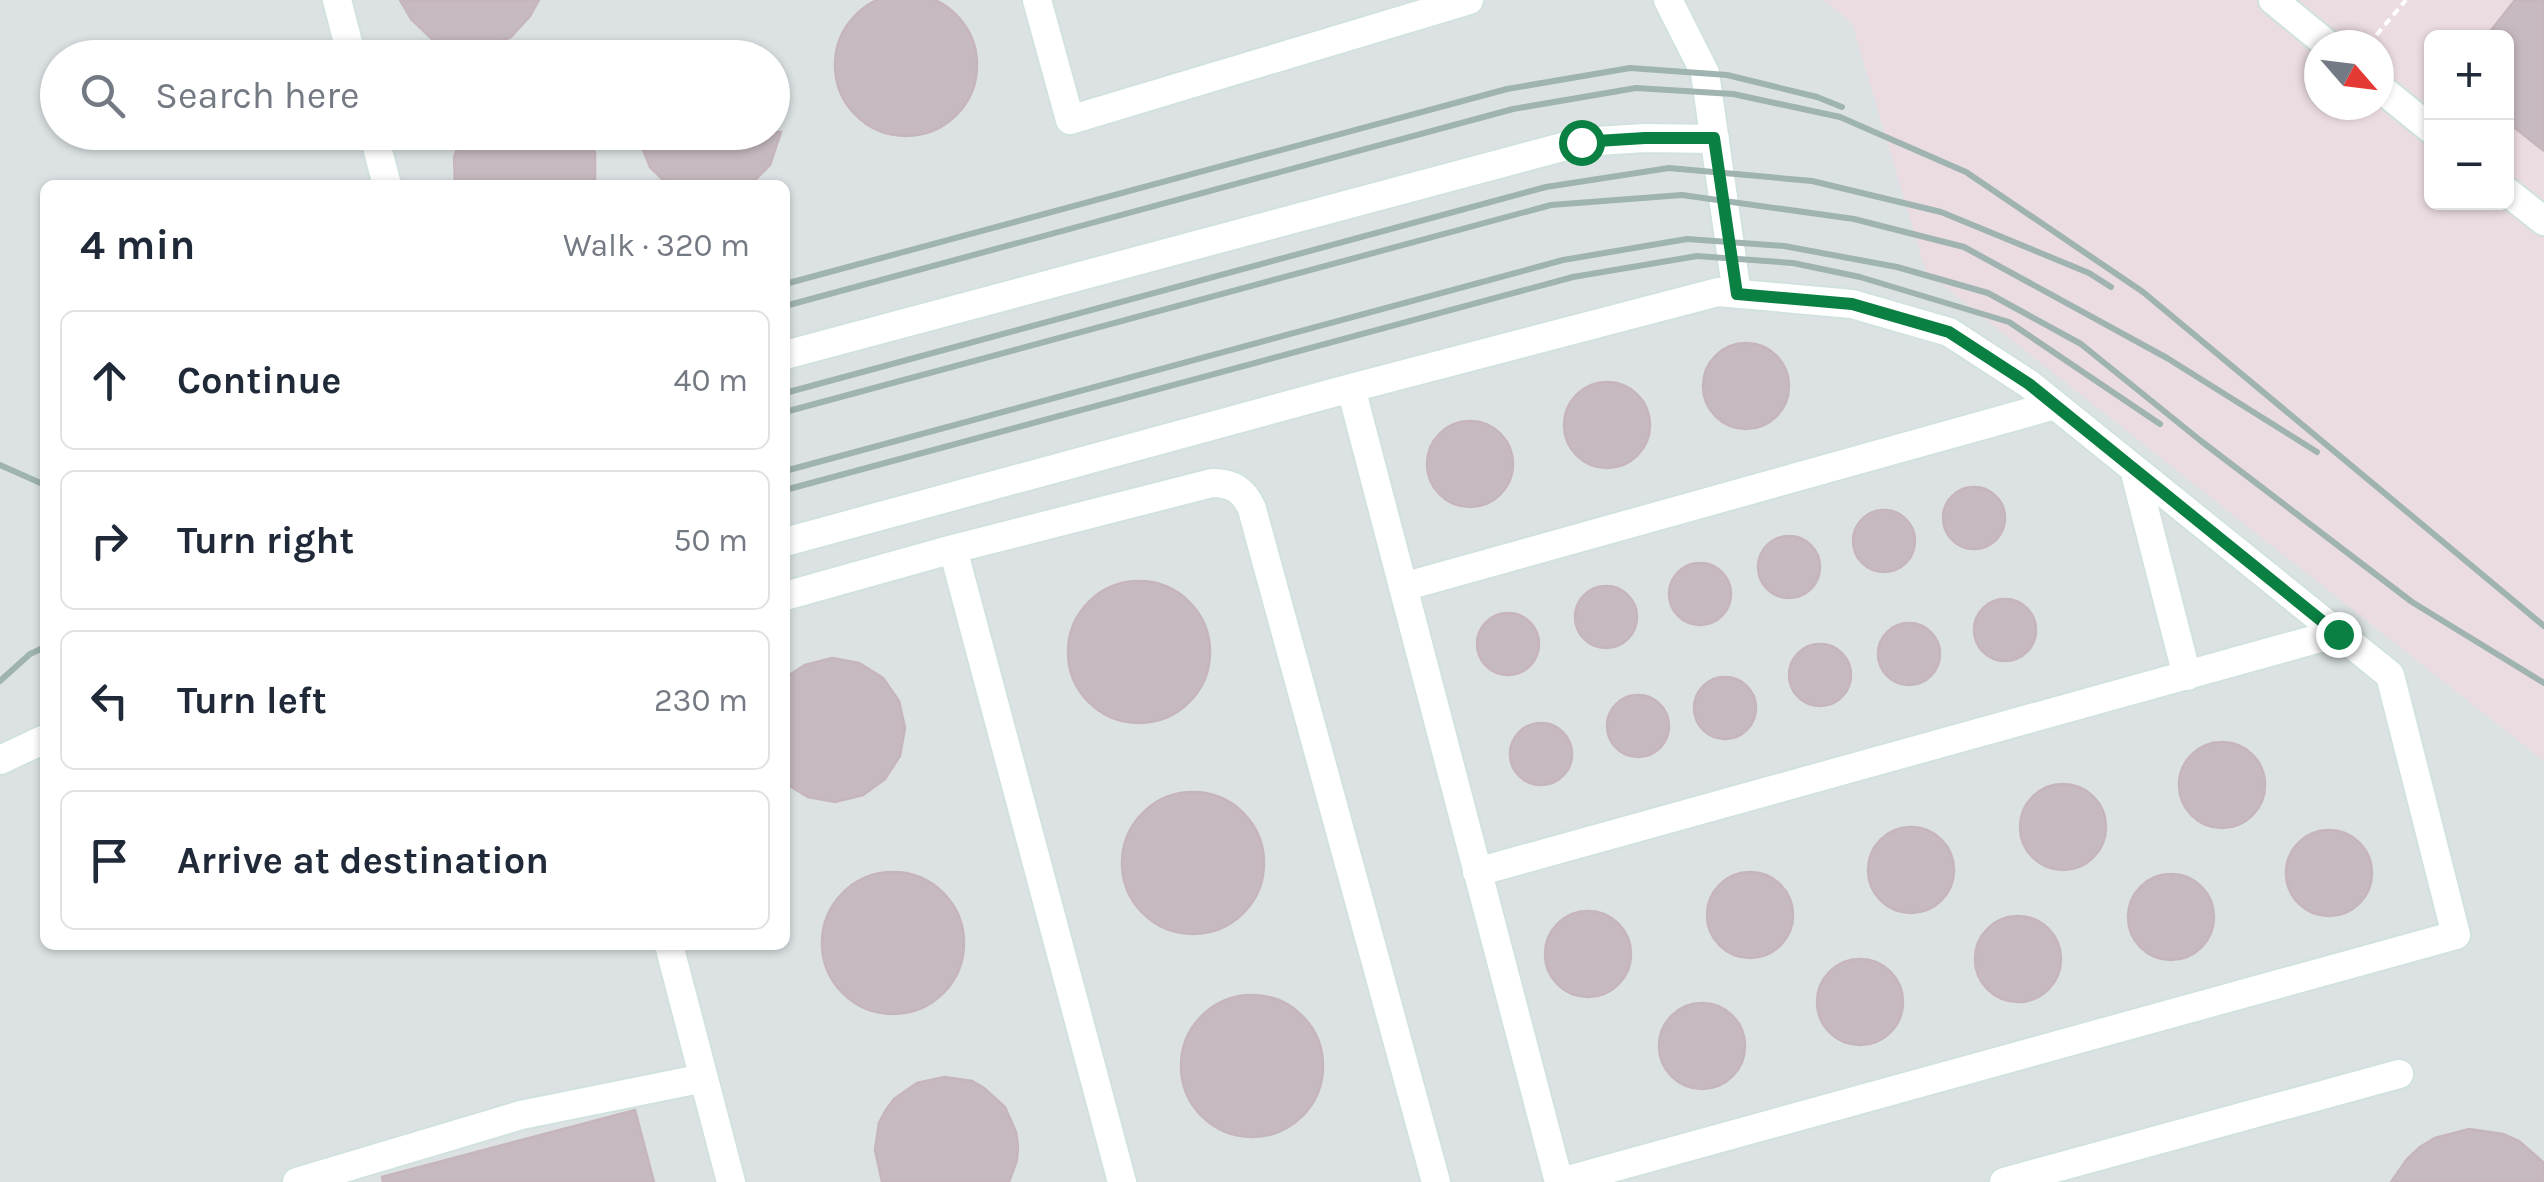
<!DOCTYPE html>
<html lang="en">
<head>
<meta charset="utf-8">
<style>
	:root { --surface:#fff; --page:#f6f6f7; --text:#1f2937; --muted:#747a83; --line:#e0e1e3 }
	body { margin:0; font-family:Karla,sans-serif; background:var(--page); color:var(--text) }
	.controls { position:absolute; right:30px; top:30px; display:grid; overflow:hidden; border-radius:15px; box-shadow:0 2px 8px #0004 }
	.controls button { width:90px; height:90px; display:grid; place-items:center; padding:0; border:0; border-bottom:2px solid var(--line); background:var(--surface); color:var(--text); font:50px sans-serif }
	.compass { position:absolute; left:2304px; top:30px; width:90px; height:90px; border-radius:50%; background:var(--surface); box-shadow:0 2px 8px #0004; rotate:118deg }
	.stop { position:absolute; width:30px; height:30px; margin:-22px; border:8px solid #0b8043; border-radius:50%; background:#fff }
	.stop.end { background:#0b8043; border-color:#fff; box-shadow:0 2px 10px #0008 }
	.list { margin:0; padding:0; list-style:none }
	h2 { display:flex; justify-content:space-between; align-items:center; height:130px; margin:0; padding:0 40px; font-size:42px }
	h2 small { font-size:32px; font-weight:400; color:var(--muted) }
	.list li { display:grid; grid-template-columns:65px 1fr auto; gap:30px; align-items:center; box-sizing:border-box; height:140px; margin:0 20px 20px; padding:0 20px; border:2px solid var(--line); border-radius:15px }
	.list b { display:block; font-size:38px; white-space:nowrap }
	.list em { font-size:32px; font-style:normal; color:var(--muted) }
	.icon { flex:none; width:55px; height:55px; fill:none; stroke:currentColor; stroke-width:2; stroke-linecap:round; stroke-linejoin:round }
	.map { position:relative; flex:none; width:2544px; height:1182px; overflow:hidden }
	.search { position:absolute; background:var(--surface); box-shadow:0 2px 8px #0004; left:40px; top:40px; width:750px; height:110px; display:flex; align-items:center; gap:25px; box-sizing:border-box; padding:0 35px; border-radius:55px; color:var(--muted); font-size:38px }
	.panel { position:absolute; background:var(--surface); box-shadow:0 2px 8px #0004; left:40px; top:180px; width:750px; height:770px; border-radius:15px }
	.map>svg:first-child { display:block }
	.industrial { fill:#dce2e4; fill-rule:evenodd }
	.building { fill:#c6bac0; stroke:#c6b5bc; stroke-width:2.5 }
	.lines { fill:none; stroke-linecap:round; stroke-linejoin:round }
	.minor-casing { stroke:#d1e2de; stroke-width:32 }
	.path { stroke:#fff; stroke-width:4; stroke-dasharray:8 5; stroke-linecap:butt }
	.minor { stroke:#fff; stroke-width:28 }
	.rail { stroke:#9fb3b0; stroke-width:6 }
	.route { stroke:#0b8043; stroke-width:12 }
</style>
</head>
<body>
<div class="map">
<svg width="2544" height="1182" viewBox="0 0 2544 1182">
	<rect width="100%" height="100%" fill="#ebdce2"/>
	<path class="industrial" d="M0 0H1823L1852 23 1926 272 2544 761V1182H0ZM58 58H772V132H58ZM45 185H785V945H45Z"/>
	<path class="building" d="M835 65a71 71 0 1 1 142 0a71 71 0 1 1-142 0Z
		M400 0H539L530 16 511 37 485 48 472 50 444 45 432 39 411 19Z
		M2515 0H2544V151L2506 121V38H2485Z
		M464 132H586L595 153V185H455L454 157Z
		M636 132H781L770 165 750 185H668L650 167Z
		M1703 386a43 43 0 1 1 86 0a43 43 0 1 1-86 0Z
		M1564 425a43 43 0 1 1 86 0a43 43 0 1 1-86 0Z
		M1427 464a43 43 0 1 1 86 0a43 43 0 1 1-86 0Z
		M1943 518a31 31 0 1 1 62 0a31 31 0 1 1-62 0Z
		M1853 541a31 31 0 1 1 62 0a31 31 0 1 1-62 0Z
		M1758 567a31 31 0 1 1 62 0a31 31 0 1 1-62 0Z
		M1669 594a31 31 0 1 1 62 0a31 31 0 1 1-62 0Z
		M1068 652a71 71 0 1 1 142 0a71 71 0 1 1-142 0Z
		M1575 617a31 31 0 1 1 62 0a31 31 0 1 1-62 0Z
		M1974 630a31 31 0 1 1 62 0a31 31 0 1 1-62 0Z
		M1477 644a31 31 0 1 1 62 0a31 31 0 1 1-62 0Z
		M1878 654a31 31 0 1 1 62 0a31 31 0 1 1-62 0Z
		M1789 675a31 31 0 1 1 62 0a31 31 0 1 1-62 0Z
		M832 658 859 663 883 678 899 701 905 728 900 756 885 779 863 795 835 802 808 797 785 783V678L805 665Z
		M1694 708a31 31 0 1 1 62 0a31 31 0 1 1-62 0Z
		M1607 726a31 31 0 1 1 62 0a31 31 0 1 1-62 0Z
		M1510 754a31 31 0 1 1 62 0a31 31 0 1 1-62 0Z
		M2179 785a43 43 0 1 1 86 0a43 43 0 1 1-86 0Z
		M2020 827a43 43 0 1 1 86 0a43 43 0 1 1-86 0Z
		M1122 863a71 71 0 1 1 142 0a71 71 0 1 1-142 0Z
		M1868 870a43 43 0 1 1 86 0a43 43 0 1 1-86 0Z
		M2286 873a43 43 0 1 1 86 0a43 43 0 1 1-86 0Z
		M822 943a71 71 0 1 1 142 0a71 71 0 1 1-142 0Z
		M1707 915a43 43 0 1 1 86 0a43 43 0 1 1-86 0Z
		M2128 917a43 43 0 1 1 86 0a43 43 0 1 1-86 0Z
		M1545 954a43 43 0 1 1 86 0a43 43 0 1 1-86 0Z
		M1975 959a43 43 0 1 1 86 0a43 43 0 1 1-86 0Z
		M1817 1002a43 43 0 1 1 86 0a43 43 0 1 1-86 0Z
		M1181 1066a71 71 0 1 1 142 0a71 71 0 1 1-142 0Z
		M1659 1046a43 43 0 1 1 86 0a43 43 0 1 1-86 0Z
		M944 1077 972 1081 984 1088 1005 1107 1016 1132 1018 1146 1017 1160 1009 1182H882L875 1150 879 1123 886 1110 894 1099 917 1083Z
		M635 1110 654 1182H383L382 1177Z
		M2469 1129 2503 1134 2519 1141 2544 1163V1182H2391L2407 1159 2420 1147 2435 1138Z"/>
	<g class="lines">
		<defs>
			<path id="minor" d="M337 0 352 58
				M1037 0 1070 120 1469 0
				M1668 0 1705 73 1737 294
				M2273 0 2328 45
				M2379 87 2432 130
				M373 132 387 185
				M2506 191 2544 221
				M785 355 1581 142 1645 138 1715 139
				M1351 388 1559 1182
				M2134 469 2187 676
				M785 542 1351 388 1718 292 1852 304 1949 332 2029 384 2390 675 2456 935 1561 1182
				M1403 587 2055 405
				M785 596 953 549
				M0 760 45 739
				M1477 872 2338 633
				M669 945 731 1182
				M297 1182 521 1115 704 1078
				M1122 1182 953 549 1212 483C1232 483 1244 490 1252 509L1436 1182
				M2004 1182 2399 1074"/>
		</defs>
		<use href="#minor" class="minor-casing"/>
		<path class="path" d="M2368 45 2406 0"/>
		<use href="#minor" class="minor"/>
		<path class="rail" d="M785 284 1507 89 1630 68 1727 75 1817 97 1842 107
			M785 306 1513 109 1636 88 1733 94 1840 117 1966 172 2143 292 2544 626
			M785 393 1546 187 1669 168 1812 181 1941 212 2089 273 2111 287
			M785 412 1551 205 1682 195 1854 219 1964 247 2167 358 2317 452
			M0 465 45 485
			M785 471 1563 260 1687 239 1784 246 1897 267 1988 293 2081 344 2201 441 2412 602 2544 683
			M785 490 1573 277 1697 256 1793 263 1860 277 2009 322 2160 424
			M0 681 30 654 45 647"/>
	</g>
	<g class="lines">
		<path class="route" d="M1581 142 1645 138H1714L1737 294 1852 304 1949 332 2029 384 2338 634"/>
	</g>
</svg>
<div class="controls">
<button>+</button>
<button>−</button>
</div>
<svg class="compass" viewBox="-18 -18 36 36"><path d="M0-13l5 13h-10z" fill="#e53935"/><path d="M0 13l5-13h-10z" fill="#747a83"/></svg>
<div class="stop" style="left:1581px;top:142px"></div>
<div class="stop end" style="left:2338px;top:634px"></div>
<div class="search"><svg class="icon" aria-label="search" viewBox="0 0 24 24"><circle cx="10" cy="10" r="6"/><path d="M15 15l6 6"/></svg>Search here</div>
<section class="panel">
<h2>4 min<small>Walk · 320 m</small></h2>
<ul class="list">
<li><svg class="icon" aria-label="ahead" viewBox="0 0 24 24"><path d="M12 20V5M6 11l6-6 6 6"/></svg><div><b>Continue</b></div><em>40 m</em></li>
<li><svg class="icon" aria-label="right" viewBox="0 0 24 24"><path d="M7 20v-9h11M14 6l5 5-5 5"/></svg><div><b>Turn right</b></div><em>50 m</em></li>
<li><svg class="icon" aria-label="left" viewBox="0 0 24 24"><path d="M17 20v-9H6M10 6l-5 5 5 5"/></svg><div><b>Turn left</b></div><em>230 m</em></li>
<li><svg class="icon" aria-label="arrive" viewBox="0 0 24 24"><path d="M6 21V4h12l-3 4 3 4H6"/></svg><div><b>Arrive at destination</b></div></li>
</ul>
</section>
</div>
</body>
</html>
